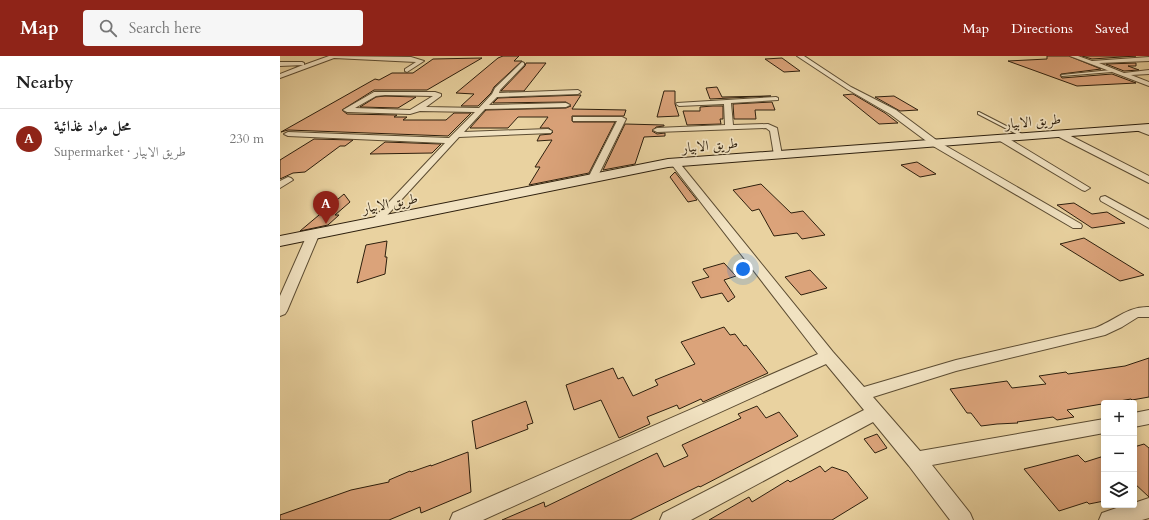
<!DOCTYPE html>
<html lang="en">
<head>
<meta charset="utf-8">
<style>
	:root { --surface:#fff; --page:#f6f6f6; --text:#222; --muted:#767676; --line:#e0e0e0; --accent:#8f2418 }
	body { margin:0; font-family:Cardo,Amiri,serif; background:var(--page); color:var(--text) }
	.controls { position:absolute; right:12px; bottom:12px; display:grid; overflow:hidden; border-radius:4px; box-shadow:0 2px 10px #0003 }
	.controls button { width:36px; height:36px; display:grid; place-items:center; padding:0; border:0; border-bottom:1px solid var(--line); background:var(--surface); color:var(--text); font:20px sans-serif }
	.you { position:absolute; left:463px; top:213px; width:14px; height:14px; margin:-10px; border:3px solid #fff; border-radius:50%; background:#1a73e8; box-shadow:0 0 0 6px #1a73e833 }
	.badge { display:grid; place-items:center; width:26px; height:26px; border-radius:50%; background:var(--accent); color:#fff; font-size:13px; font-weight:700 }
	.pin { position:absolute; translate:-50% -33px; filter:drop-shadow(0 1px 2px #0008) }
	.pin::after { content:''; position:absolute; top:21px; width:14px; height:12px; background:inherit; clip-path:polygon(0 0,100% 0,50% 100%) }
	.list { margin:0; padding:0; list-style:none }
	h2 { display:flex; justify-content:space-between; align-items:center; height:52px; margin:0; padding:0 16px; font-size:17px }
	h2 small { font-size:13px; font-weight:400; color:var(--muted) }
	.list li { display:grid; grid-template-columns:26px 1fr auto; gap:12px; align-items:center; box-sizing:border-box; height:60px; padding:0 16px; border-top:1px solid var(--line) }
	.list b { display:block; font-size:15px; white-space:nowrap }
	.list p { margin:0; font-size:13px; white-space:nowrap; color:var(--muted) }
	.list em { font-size:13px; font-style:normal; color:var(--muted) }
	.icon { flex:none; width:22px; height:22px; fill:none; stroke:currentColor; stroke-width:2; stroke-linecap:round; stroke-linejoin:round }
	.map { position:relative; flex:none; width:869px; height:464px; overflow:hidden }
	header { display:flex; align-items:center; gap:24px; box-sizing:border-box; height:56px; padding:0 20px; background:var(--accent); color:#fff }
	header strong { font-size:19px }
	nav { display:flex; gap:22px; margin-inline-start:auto; font-size:14px }
	.search { width:280px; height:36px; background:var(--page); display:flex; align-items:center; gap:10px; box-sizing:border-box; padding:0 14px; border-radius:4px; color:var(--muted); font-size:15px }
	main { display:flex }
	aside { flex:1; background:var(--surface) }
	.map>svg:first-child { display:block }
	.building { fill:#dba37a; stroke:#2d1f0d }
	.lines { fill:none; stroke-linecap:round; stroke-linejoin:round }
	.lane-casing { stroke:#5c4c32; stroke-width:2 }
	.street-casing { stroke:#5c4c32; stroke-width:2 }
	.secondary-casing { stroke:#2d1f0d; stroke-width:2 }
	.lane { fill:#f1e2c1; fill-rule:evenodd }
	.street { fill:#f1e2c1; fill-rule:evenodd }
	.secondary { fill:#f1e2c1; fill-rule:evenodd }
	.labels { text-anchor:middle; stroke-width:3.5; stroke-linejoin:round; paint-order:stroke }
	.far-street-label { font-size:14px; fill:#2d1f0d; stroke:#f1e2c1 }
</style>
</head>
<body>
<header>
<strong>Map</strong>
<div class="search"><svg class="icon" aria-label="search" viewBox="0 0 24 24"><circle cx="10" cy="10" r="6"/><path d="M15 15l6 6"/></svg>Search here</div>
<nav><a>Map</a><a>Directions</a><a>Saved</a></nav>
</header>
<main>
<aside>
<h2>Nearby<small></small></h2>
<ul class="list">
<li><span class="badge">A</span><div><b>محل مواد غذائية</b><p>Supermarket · طريق الابيار</p></div><em>230 m</em></li>
</ul>
</aside>
<div class="map">
<svg width="869" height="464" viewBox="0 0 869 464">
	<rect width="100%" height="100%" fill="#e9d2a0"/>
	<filter id="stains"><feTurbulence type="fractalNoise" baseFrequency=".005" numOctaves="4"/><feColorMatrix values="0 0 0 0 .2 0 0 0 0 .09 0 0 0 0 .02 0 0 0 .5 -.17"/></filter>
	<radialGradient id="worn" r=".72"><stop offset=".6" stop-color="#630" stop-opacity="0"/><stop offset="1" stop-color="#630" stop-opacity=".3"/></radialGradient>
	<path class="building" d="M223 0H239L234 5H242L214 31 211 37 198 50H181L194 38 176 37 218 2Z
		M767 0H789L821 13 781 18 780 19 782 22 832 18 856 27 797 30 728 5 767 3Z
		M802 0H856L812 3Z
		M202 2 147 34H94L62 54 67 58 117 59 114 61H127L123 64H166L174 57H191L168 80 8 74 1 76 95 23 99 24 112 17H133L153 3Z
		M502 2 520 15 504 16 485 3Z
		M246 7H266L244 35H221L245 10Z
		M856 7V10H848L859 14 844 15 826 8Z
		M437 31 442 41 491 40 430 43 426 32Z
		M384 35H395V48L399 60 377 61Z
		M573 38 605 57 618 67 599 68 563 39Z
		M301 39 292 53 346 54 344 60H292V65L293 66H335L309 117 249 129 260 111H255L272 84 257 85 260 79 271 78 273 76 269 72H260L268 61H238L228 72H190L206 54 286 52 291 50 286 46 213 47 218 42Z
		M105 40 136 41 118 52 80 51 96 41Z
		M614 40 638 54 620 55 595 41Z
		M492 46 495 54H475L476 63H454L453 48Z
		M433 50H443V63H440L441 68 407 69 403 55H420V51Z
		M345 68 384 69V70L376 71 372 75 377 78 385 77V80L364 81 355 108 323 114Z
		M34 83 73 84 65 90H60L25 116 13 117 0 123V104Z
		M105 86 161 88 152 97 90 98Z
		M637 106 656 118 640 121 621 109Z
		M395 116 417 144 408 146 390 121Z
		M481 128 511 157 523 155 545 179 522 183 517 177 494 180 479 153 472 155 453 134Z
		M64 138 70 146 55 159H59L48 169 20 175Z
		M794 147 812 158 827 156 845 167 812 172 777 149Z
		M804 182 864 219 840 225 780 188Z
		M107 185 105 201H107L105 218 77 227 86 189Z
		M444 207 456 220 444 224 455 241 448 246 442 237 421 242 412 226 429 221 423 213Z
		M530 214 547 232 521 239 505 221Z
		M444 271 450 279 455 278 464 290 466 289 488 317 423 346 421 343 399 353 397 349 367 361 370 368 339 382 321 344 294 354 286 329 333 312 338 323 343 321 353 340 378 329 375 324 415 308 401 286Z
		M869 302V341L852 344 851 343 787 354 794 361 777 364 773 361 737 366 738 367 717 368 701 370 691 357H687L670 333 727 325 732 332 766 328 759 320 786 316 788 318 845 310Z
		M246 345 253 367 247 369 248 373 196 393 192 365Z
		M477 350 486 362 499 356 518 380 420 431 419 430 350 464H222L264 446 265 451 377 397 384 411 408 400 402 389 461 362 458 358Z
		M597 378 607 392 595 397 584 383Z
		M864 388 869 392V441L854 427V391Z
		M188 396 191 436 141 457 140 451 109 464H0V459L71 434 109 426V424L130 415 131 416 151 409V410Z
		M798 399 805 406 824 400V445L809 448 807 446 779 455 744 413Z
		M540 410 545 416 552 411 567 416 588 442 552 464H429L469 441 472 446 508 424 510 426Z"/>
	<g class="lines">
		<defs>
			<path id="lane" d="M831 14 832 16 782 20 781 19Z
				M699 56 746 80 747 81 744 82 698 58V56Z"/>
			<path id="street" d="M49 0 131 1 144 5 127 16 125 15V13L136 6 54 2 0 22V18L23 9 0 10V6H22L24 7V9Z
				M517 0H524L571 31 616 54 659 86 801 168 802 170 801 172H793L653 90 610 58 567 33Z
				M790 0H798L812 5 869 1V5L819 7 844 17 869 14V18L851 19 869 26V30Z
				M242 6 244 7V9L220 34 219 37 298 34 301 36 298 38 217 41 209 49 286 47 290 49 286 51 205 53 184 76 268 73 272 75 271 77 179 81 100 167 96 168 91 165 165 87 8 80 4 78 8 76 169 82 195 56 140 55 130 58 67 56 63 54 94 36H155L161 38V40L146 51 199 52 212 38 215 32ZM105 39 153 40 130 54 75 52 96 40Z
				M496 41 498 42V44L451 47 453 69 488 68 497 72 502 99 501 101H495L494 99 490 75 486 72 377 76 373 74 377 72 445 69 444 48 399 50 396 48 397 47Z
				M293 61H342L346 63 316 124 313 125 308 122 337 65H293Z
				M856 70H862L869 74V79L856 74Z
				M777 76H783L869 120V127L777 80Z
				M720 81H726L810 132 805 135 802 134 720 85Z
				M395 104 398 105 553 296 584 331 676 304 815 272C834 265 848 250 869 251V261H858L842 271 825 279 676 315 593 341 640 395 824 363V377L652 409 690 457 693 464H670L629 410 593 366 411 464H380L383 457 584 354 546 308 203 464H170L173 457 538 298 392 109 391 107Z
				M8 121 11 122 13 124 0 132V125Z
				M825 140 869 164V172L821 145 820 143 821 141Z
				M33 176 37 177 39 179 7 255 5 258 0 260V240L27 179 29 177Z
				M869 354V368L854 371V357Z
				M869 442V462L862 464H819L822 457 845 449H854V447Z"/>
			<path id="secondary" d="M869 68V74L388 111 0 190V180L388 103Z"/>
		</defs>
		<use href="#lane" class="lane-casing"/>
		<use href="#street" class="street-casing"/>
		<use href="#secondary" class="secondary-casing"/>
		<use href="#lane" class="lane"/>
		<use href="#street" class="street"/>
		<use href="#secondary" class="secondary"/>
	</g>
	<g class="labels">
		<g class="far-street-label">
			<text transform="translate(753 65) rotate(-5)" y="5">طريق الابيار</text>
			<text transform="translate(430 89) rotate(-5)" y="5">طريق الابيار</text>
			<text transform="translate(110 147) rotate(-11)" y="5">طريق الابيار</text>
		</g>
	</g>
	<rect width="100%" height="100%" filter="url(#stains)"/>
	<rect width="100%" height="100%" fill="url(#worn)"/>
</svg>
<div class="controls">
<button>+</button>
<button>−</button>
<button><svg class="icon" aria-label="layers" viewBox="0 0 24 24"><path d="M12 4l9 5-9 5-9-5zM3 14l9 5 9-5"/></svg></button>
</div>
<div class="you"></div>
<div class="pin badge" style="left:46px;top:168px">A</div>
</div>
</main>
</body>
</html>
